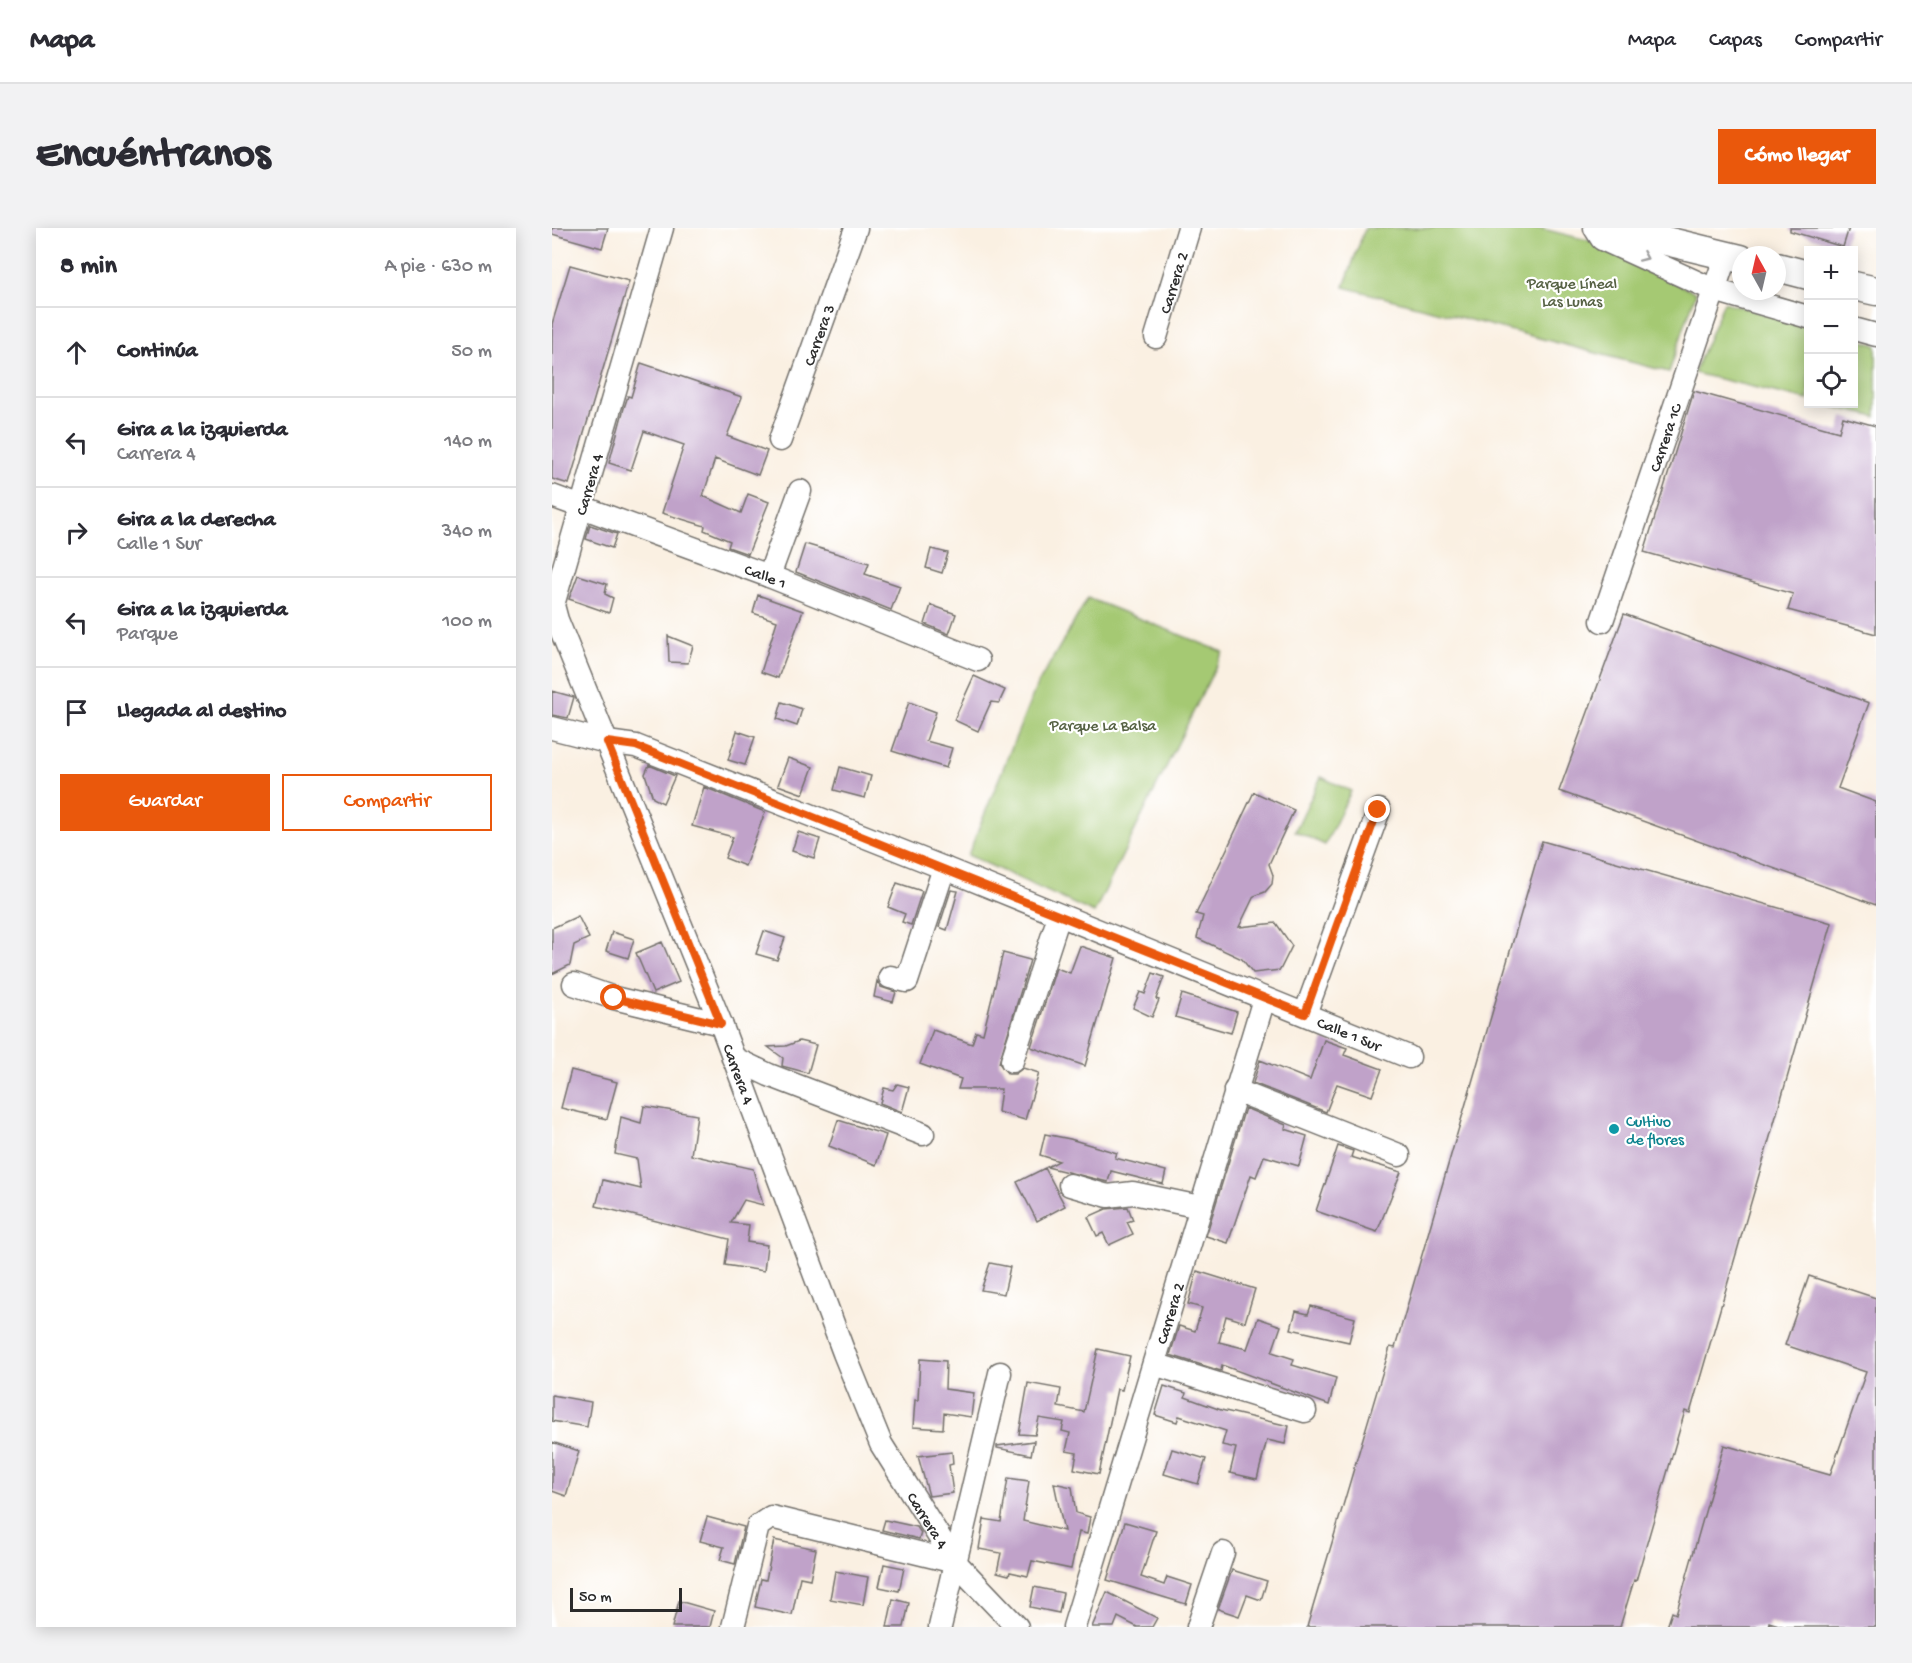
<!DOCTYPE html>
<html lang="es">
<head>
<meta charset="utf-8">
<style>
	:root { --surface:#fff; --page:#f2f2f3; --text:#2b2b33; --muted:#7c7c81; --line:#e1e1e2; --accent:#ea580c }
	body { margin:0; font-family:"Gochi Hand",sans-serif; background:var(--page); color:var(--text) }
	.controls { position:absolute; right:18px; top:18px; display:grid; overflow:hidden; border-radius:0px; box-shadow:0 3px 15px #0003 }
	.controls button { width:54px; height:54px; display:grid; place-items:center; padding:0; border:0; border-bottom:2px solid var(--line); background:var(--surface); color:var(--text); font:30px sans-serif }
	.compass { position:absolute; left:1180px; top:18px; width:54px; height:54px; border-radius:50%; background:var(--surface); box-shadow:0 3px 15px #0003; rotate:352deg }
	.scale { position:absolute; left:18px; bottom:15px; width:112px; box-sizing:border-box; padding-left:6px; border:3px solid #2b2b2b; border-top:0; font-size:16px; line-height:21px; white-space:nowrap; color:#2b2b2b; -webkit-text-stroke:4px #fff; paint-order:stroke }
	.stop { position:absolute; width:18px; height:18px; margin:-14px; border:4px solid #ea580c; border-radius:50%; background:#fff }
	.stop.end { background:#ea580c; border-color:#fff; box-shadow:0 2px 6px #0008 }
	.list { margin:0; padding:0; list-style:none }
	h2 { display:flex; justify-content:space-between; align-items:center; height:78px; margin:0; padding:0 24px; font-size:26px }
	h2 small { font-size:20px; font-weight:400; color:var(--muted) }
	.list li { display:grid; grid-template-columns:39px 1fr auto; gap:18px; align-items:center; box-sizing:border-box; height:90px; padding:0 24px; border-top:2px solid var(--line) }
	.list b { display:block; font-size:22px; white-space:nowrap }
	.list p { margin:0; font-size:20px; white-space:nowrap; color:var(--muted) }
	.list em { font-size:20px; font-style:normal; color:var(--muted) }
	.actions { display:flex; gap:12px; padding:18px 24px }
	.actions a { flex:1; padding:14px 0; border:2px solid var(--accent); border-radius:0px; text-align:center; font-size:21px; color:var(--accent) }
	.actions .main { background:var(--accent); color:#fff }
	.icon { flex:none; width:33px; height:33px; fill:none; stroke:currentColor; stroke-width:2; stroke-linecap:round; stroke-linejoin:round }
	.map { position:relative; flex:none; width:1324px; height:1399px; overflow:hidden; border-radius:0px }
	header { display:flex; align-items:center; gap:36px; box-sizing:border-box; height:84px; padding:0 30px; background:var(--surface); border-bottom:2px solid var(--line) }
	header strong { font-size:28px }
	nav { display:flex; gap:33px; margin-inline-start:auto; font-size:21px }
	.intro { display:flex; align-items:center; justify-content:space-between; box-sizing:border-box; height:144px; padding:0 36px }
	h1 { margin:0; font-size:42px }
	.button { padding:15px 27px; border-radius:0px; background:var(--accent); color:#fff; font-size:21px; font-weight:700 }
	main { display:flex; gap:36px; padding:0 36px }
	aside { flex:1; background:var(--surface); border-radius:0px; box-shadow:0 3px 15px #0003 }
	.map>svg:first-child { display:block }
	.green { fill:#a5c973; stroke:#687a4f; stroke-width:1.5 }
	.building { fill:#c0a2c9 }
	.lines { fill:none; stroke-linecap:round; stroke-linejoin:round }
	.minor-casing { stroke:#73706b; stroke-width:25 }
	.major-casing { stroke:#73706b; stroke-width:31 }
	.minor { stroke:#fff; stroke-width:22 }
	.major { stroke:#fff; stroke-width:28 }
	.oneway { stroke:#a0a0a0 }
	.route { stroke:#ea580c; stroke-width:8 }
	.culture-dot { fill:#0f9aa8; stroke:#fff; stroke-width:2 }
	.labels { text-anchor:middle; stroke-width:4.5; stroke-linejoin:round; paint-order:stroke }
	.park-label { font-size:16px; fill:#566244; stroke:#fff }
	.street-label { font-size:16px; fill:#2b2b2b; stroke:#fff }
	.culture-label { font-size:16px; fill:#0d838f; stroke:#fff; text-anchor:start }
</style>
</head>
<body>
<header>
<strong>Mapa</strong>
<nav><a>Mapa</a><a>Capas</a><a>Compartir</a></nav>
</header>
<div class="intro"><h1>Encuéntranos</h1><a class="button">Cómo llegar</a></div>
<main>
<aside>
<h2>8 min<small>A pie · 630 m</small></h2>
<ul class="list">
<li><svg class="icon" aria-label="ahead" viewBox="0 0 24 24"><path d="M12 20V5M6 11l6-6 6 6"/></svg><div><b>Continúa</b></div><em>50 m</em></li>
<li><svg class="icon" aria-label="left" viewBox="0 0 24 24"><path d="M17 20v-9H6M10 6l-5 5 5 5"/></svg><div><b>Gira a la izquierda</b><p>Carrera 4</p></div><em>140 m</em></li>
<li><svg class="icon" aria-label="right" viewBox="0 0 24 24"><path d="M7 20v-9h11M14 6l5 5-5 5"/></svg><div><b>Gira a la derecha</b><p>Calle 1 Sur</p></div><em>340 m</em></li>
<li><svg class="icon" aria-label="left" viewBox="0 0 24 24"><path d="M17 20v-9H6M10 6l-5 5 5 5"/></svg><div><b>Gira a la izquierda</b><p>Parque</p></div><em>100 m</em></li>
<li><svg class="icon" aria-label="arrive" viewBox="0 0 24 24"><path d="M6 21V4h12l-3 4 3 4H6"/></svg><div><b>Llegada al destino</b></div></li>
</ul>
<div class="actions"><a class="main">Guardar</a><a>Compartir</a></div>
</aside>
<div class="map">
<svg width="1324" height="1399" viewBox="0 0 1324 1399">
	<rect width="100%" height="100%" fill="#fff"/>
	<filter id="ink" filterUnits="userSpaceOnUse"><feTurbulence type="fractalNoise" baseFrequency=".0167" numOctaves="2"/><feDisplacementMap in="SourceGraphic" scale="12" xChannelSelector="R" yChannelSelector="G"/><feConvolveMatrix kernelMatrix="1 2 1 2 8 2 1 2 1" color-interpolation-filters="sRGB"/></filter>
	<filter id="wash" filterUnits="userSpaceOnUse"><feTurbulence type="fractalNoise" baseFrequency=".008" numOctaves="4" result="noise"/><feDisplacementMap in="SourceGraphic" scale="24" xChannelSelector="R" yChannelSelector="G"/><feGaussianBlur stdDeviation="1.35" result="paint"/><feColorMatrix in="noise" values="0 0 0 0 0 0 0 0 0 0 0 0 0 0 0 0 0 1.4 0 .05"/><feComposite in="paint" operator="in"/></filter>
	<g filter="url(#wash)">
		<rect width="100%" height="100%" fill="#faf0e2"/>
		<path class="green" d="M813 0H987L1039 13 1144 65 1117 144 792 59Z
			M1172 74 1256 98V172L1142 145Z
			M1302 110 1324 117V189L1269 176H1302Z
			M536 370 671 424 542 685 416 627 484 459Z
			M769 549 799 563 773 617 743 603Z"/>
		<g id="blocks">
			<path class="building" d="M0 0H56L50 20 0 6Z
				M1238 0H1297L1291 19 1238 3Z
				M18 37 77 53 17 256 0 251V96Z
				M89 135 190 169 175 208 215 223 206 247 163 231 151 268 189 285 196 266 217 274 196 326 176 319 178 313 152 302 153 298 110 285 132 217 92 203 79 242 57 235 72 180 76 168 79 169Z
				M1142 163 1287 204 1291 189 1324 198V406L1236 382 1241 366 1092 324Z
				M38 297 65 306 60 320 34 311Z
				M253 316 317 335 313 346 348 358 339 382 244 344Z
				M379 321 396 325 390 345 374 340Z
				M26 347 55 356 53 366 61 370 57 385 17 371Z
				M206 367 251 383 226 450 209 444 225 393 201 385Z
				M379 377 404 386 397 406 373 396Z
				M1072 386 1317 475 1286 560 1324 574V677L1007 563Z
				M116 408 141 418 136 435 117 434Z
				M422 448 453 462 447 475 439 474 426 503 402 492Z
				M0 463 22 469 16 490 0 487Z
				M230 474 250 481 245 498 225 491Z
				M357 474 384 484 374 513 400 520 394 540 340 523Z
				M185 503 203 509 193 537 176 532Z
				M236 530 261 539 251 566 226 557Z
				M97 537 123 548 111 575 101 570 93 546Z
				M288 539 319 548 313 570 282 562Z
				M152 559 213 584 193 638 173 630 181 609 140 598Z
				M702 564 742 582 717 636 721 647 720 656 713 664 702 668 687 699 724 695 740 718 728 742 701 745 690 731 645 710 651 688 644 686Z
				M246 604 268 611 262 630 240 623Z
				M990 613 1280 695 1138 1185 1133 1183 1084 1353 1082 1352 1068 1399H755L838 1119 843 1120Z
				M345 655 370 663 359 697 350 694 353 686 336 679Z
				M399 662 406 663 395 702 387 699Z
				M26 688 37 710 22 717 18 737 0 746V700Z
				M212 703 233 710 225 732 204 726Z
				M60 704 82 711 76 730 54 723Z
				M110 714 127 754 101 765 84 725Z
				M528 718 564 730 533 838 479 819 504 740 518 745Z
				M451 725 478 732 447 835 456 846H463L471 840 487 845 473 892 446 884 449 861H406L409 851 368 836 381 802 420 816 424 804 431 806Z
				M601 745 612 749 604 771 607 772 600 789 581 780 588 764 593 766Z
				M325 753 329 759 344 764 341 774 322 769Z
				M630 766 685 784 679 805 623 789Z
				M772 812 795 820 792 827 830 841 820 868 785 856 774 884 701 855 708 832 758 852Z
				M247 813 264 817 256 845 230 838 231 830 216 819 234 818Z
				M19 842 65 854 55 891 9 880Z
				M345 856 357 859 350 884 328 875 332 860 341 862Z
				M92 878 145 887 139 927 201 941 211 977 192 972 179 995 197 997 195 1014 215 1017 212 1043 173 1037 177 1011 44 978 51 952 89 961 85 931 63 926 69 889 89 895Z
				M693 880 734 897 733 901 755 908 747 938 712 928 704 949 699 947 676 1015 654 1008Z
				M286 892 334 907 324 937 277 918Z
				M493 906 518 911 565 925 563 930 614 943 611 956 559 943 556 954 495 939 507 933 488 927Z
				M786 918 801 923 799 929 849 944 825 1004 764 983Z
				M493 940 513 978 485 993 465 954Z
				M576 979 581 992 575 994 581 1006 557 1017 551 1005 545 1008 536 989 554 981Z
				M438 1035 458 1039 452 1066 429 1062Z
				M645 1043 703 1061 693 1094 674 1088 667 1114 695 1121 706 1090 729 1098 720 1124 742 1131 740 1137 784 1150 777 1177 670 1137 669 1143 618 1127 627 1098 643 1103 650 1080 636 1076Z
				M1257 1048 1324 1070V1399H1233L1217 1394 1216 1399H1115L1120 1384 1124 1386 1172 1217 1278 1247 1314 1144 1233 1117Z
				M759 1078 803 1090 797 1114 739 1101 744 1083 756 1086Z
				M546 1121 578 1128 570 1162 565 1161 547 1246 522 1241 525 1225 514 1223 518 1205 510 1203 512 1194 487 1190 483 1207 467 1206 476 1155 509 1161 506 1179 532 1184Z
				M368 1131 394 1133 393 1161 422 1165 419 1189 392 1185 391 1201 361 1199 363 1172H366Z
				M612 1158 634 1165 633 1169 669 1182 737 1198 733 1216 715 1212 705 1251 678 1245 684 1220 670 1217 674 1203 627 1188 625 1194 603 1187Z
				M0 1167 39 1174 35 1199 0 1193Z
				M482 1213 479 1227 445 1220V1218Z
				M0 1214 27 1223 14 1268 0 1263Z
				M620 1221 654 1231 646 1256 612 1246Z
				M400 1224 401 1236 397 1237 401 1265 377 1268 366 1228Z
				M456 1250 477 1253 471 1293 512 1303 502 1255 520 1259 524 1285 538 1289 535 1306 527 1304 519 1341 480 1333 476 1348 458 1344 457 1347 445 1344 449 1325 427 1321 432 1291 449 1294Z
				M155 1289 192 1299 183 1336 168 1332 172 1319 148 1313Z
				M333 1292 365 1299 369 1305 367 1311 330 1302Z
				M573 1294 604 1303 589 1349 612 1357 615 1349 640 1357 634 1376 555 1352Z
				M222 1312 264 1321 258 1351 248 1349 240 1387 203 1379 209 1351 214 1352Z
				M332 1336 352 1340 347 1363 327 1359Z
				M680 1342 715 1353 709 1372 695 1367 687 1388 666 1381Z
				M283 1343 316 1349 311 1377 278 1371Z
				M482 1359 511 1365 507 1385 478 1379Z
				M555 1364 605 1390 600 1399H585L566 1389 562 1399H540Z
				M341 1371 357 1375 352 1399H335Z
				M127 1373 162 1383 158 1399H120Z"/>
		</g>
	</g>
	<g filter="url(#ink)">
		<use href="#blocks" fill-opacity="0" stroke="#73706b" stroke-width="1.5"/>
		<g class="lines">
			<defs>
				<g id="minor">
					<path id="s1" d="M110 0 1 377 5 392 169 796 292 1125 329 1216 403 1334 465 1399"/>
					<path d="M1043 0 1050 11 1162 62 1256 89"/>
					<path d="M1302 101 1324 107"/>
					<path id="s2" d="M604 109 637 0"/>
					<path id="s3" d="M228 212 304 0"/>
					<path id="s4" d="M0 268 217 348 426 432"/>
					<path d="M217 348 248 263"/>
					<path id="s5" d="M1050 393 1174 27"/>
					<path id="s6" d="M0 500 55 514 84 518 392 640 857 829"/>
					<path d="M338 749 355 753 392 640"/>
					<path d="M22 756 62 770 169 796"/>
					<path d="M753 786 827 582"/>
					<path d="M181 830 217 847 371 906"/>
					<path d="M460 833 507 688"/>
					<path d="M683 862 847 927"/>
					<path d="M518 957 556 968 581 965 648 979"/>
					<path d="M602 1136 753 1183"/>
					<path d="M181 1399 206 1298 219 1289 403 1334"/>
					<path d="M388 1399 448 1145"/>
					<path id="s7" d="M522 1399 712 771"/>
					<path d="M646 1399 671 1325"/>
				</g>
				<path id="major" d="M1060 0 1189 31
					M1225 39 1256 47
					M1302 58 1324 63"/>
			</defs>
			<use href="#minor" class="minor-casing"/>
			<use href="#major" class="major-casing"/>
			<use href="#minor" class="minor"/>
			<use href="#major" class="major"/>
		</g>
		<defs><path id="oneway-chevron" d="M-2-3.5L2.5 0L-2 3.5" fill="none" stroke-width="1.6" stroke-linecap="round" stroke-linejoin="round" transform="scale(1.5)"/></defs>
		<use class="oneway" href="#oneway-chevron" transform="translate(1092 29) rotate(24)"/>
	</g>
	<g class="lines" filter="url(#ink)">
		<path class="route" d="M62 770 169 796 55 514 84 518 753 786 826 582"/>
	</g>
	<circle class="culture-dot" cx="1062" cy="901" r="6"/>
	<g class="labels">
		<g class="park-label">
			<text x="1020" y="60">Parque Líneal<tspan x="1020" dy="18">Las Lunas</tspan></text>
			<text x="551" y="502">Parque La Balsa</text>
		</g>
		<g class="street-label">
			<text dy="6" stroke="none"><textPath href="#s2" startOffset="57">Carrera 2</textPath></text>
			<text dy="6" stroke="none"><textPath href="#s3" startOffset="112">Carrera 3</textPath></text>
			<text dy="6" stroke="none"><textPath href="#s5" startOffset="194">Carrera 1C</textPath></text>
			<text transform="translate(36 256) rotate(-74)" y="6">Carrera 4</text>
			<text dy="6" stroke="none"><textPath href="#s4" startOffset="228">Calle 1</textPath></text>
			<text dy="6" stroke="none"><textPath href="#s6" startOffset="855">Calle 1 Sur</textPath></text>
			<text dy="6" stroke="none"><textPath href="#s1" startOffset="897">Carrera 4</textPath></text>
			<text dy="6" stroke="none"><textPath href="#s7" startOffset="328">Carrera 2</textPath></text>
			<text dy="6" stroke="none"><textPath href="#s1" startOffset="1383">Carrera 4</textPath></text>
		</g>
		<g class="culture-label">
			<text x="1074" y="898">Cultivo<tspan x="1074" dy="18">de flores</tspan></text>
		</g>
	</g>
</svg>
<div class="controls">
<button>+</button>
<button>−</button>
<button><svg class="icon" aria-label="locate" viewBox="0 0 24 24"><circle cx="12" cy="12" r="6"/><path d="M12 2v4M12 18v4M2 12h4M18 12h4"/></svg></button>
</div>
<svg class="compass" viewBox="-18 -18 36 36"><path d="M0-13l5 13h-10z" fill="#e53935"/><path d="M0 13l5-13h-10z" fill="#7c7c81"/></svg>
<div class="scale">50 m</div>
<div class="stop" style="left:62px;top:770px"></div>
<div class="stop end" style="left:826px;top:582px"></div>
</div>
</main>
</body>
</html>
